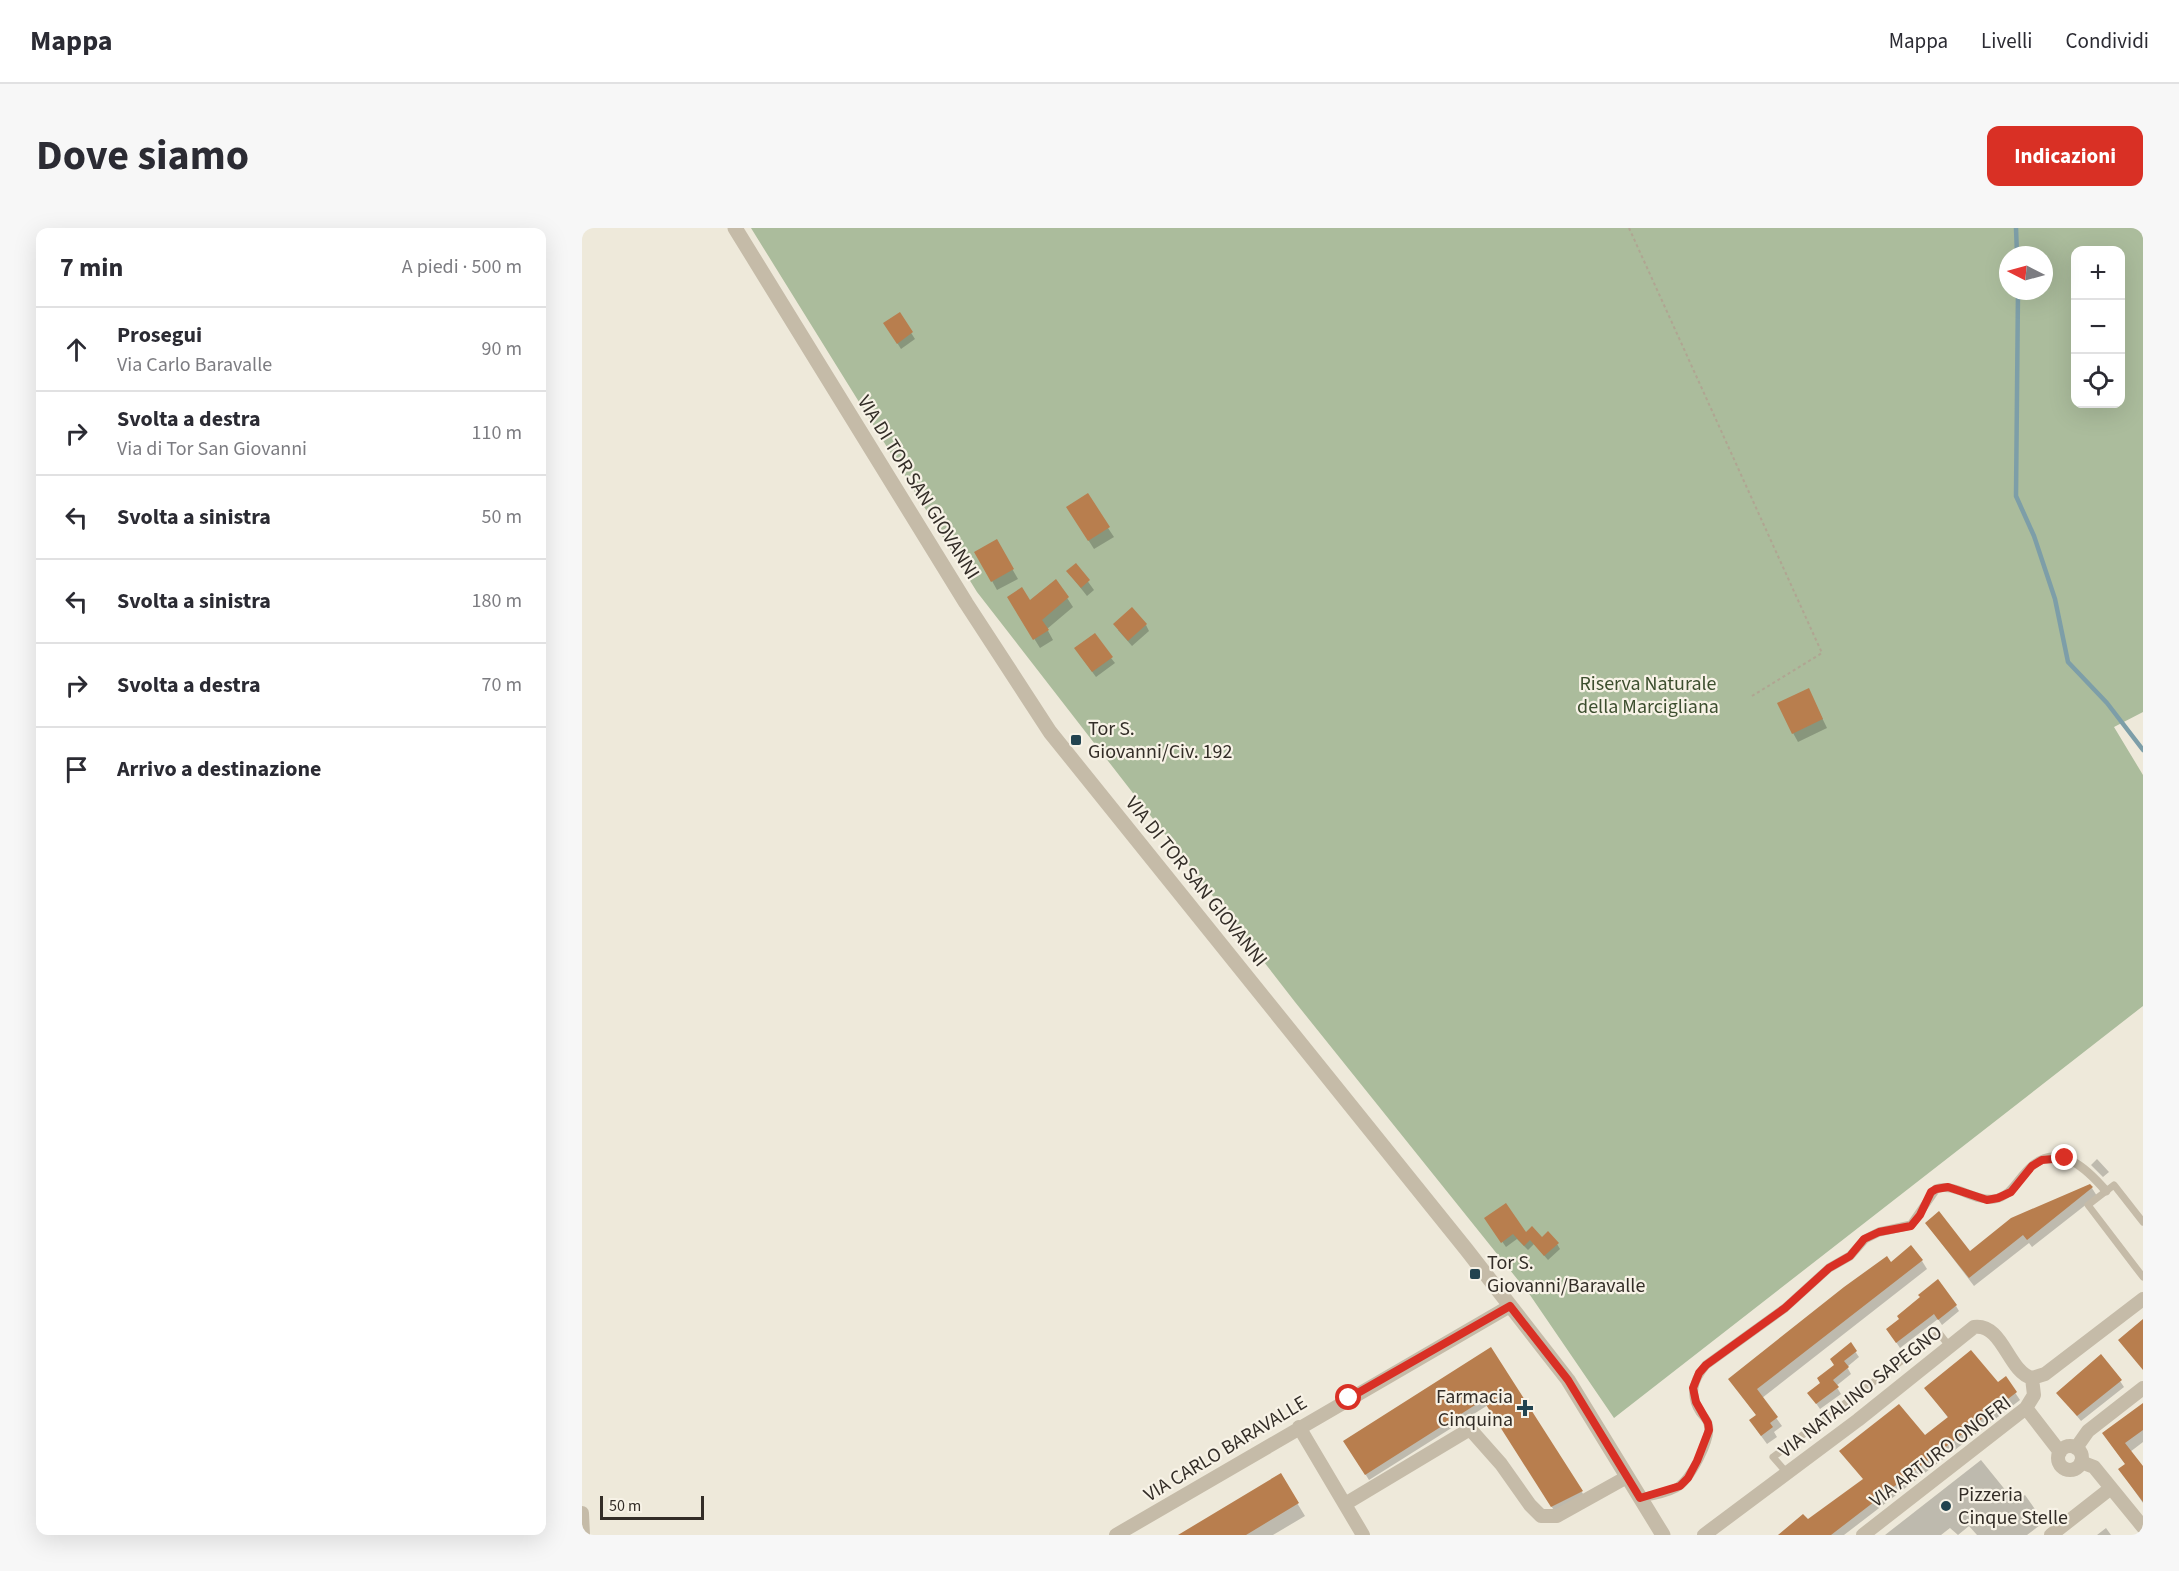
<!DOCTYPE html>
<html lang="it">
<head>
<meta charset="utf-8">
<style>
	:root { --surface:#fff; --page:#f7f7f7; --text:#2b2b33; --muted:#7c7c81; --line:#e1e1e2; --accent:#d93025 }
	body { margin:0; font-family:"Source Sans 3",sans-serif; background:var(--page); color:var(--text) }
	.controls { position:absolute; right:18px; top:18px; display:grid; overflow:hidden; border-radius:12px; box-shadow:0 6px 24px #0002 }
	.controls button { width:54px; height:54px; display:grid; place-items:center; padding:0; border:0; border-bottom:2px solid var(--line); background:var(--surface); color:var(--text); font:30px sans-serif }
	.compass { position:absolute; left:1417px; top:18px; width:54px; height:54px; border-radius:50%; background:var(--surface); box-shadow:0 6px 24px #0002; rotate:276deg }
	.scale { position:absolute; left:18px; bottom:15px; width:104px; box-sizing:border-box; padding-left:6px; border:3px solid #332d27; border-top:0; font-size:16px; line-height:21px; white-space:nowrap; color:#332d27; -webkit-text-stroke:4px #f7f2e6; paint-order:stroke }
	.stop { position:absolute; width:18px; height:18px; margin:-14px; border:4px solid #d93025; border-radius:50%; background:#fff }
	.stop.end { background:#d93025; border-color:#fff; box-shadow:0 2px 6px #0008 }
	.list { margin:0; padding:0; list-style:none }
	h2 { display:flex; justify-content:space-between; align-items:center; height:78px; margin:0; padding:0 24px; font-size:26px }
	h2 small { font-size:20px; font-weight:400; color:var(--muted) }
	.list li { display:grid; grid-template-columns:39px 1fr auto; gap:18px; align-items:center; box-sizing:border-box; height:84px; padding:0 24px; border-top:2px solid var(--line) }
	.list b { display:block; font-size:22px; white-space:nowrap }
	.list p { margin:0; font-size:20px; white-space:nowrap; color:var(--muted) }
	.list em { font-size:20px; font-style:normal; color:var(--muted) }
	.icon { flex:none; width:33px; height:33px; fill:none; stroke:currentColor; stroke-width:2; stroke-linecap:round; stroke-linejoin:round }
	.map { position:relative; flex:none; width:1561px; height:1307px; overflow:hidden; border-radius:12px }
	header { display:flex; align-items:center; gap:36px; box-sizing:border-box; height:84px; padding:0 30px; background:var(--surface); border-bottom:2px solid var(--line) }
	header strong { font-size:28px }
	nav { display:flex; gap:33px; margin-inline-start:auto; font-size:21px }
	.intro { display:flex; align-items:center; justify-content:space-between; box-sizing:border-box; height:144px; padding:0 36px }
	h1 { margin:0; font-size:42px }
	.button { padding:15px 27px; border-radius:12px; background:var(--accent); color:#fff; font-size:21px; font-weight:700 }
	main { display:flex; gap:36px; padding:0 36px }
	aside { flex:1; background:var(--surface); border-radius:12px; box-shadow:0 6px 24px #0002 }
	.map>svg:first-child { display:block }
	.green { fill:#abbc9c; fill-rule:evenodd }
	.shadow { fill:#0003 }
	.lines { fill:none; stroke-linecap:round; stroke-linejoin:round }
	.stream { stroke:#7d9ea8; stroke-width:4.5 }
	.building { fill:#b87e4e }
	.path { stroke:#b0a592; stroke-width:2; stroke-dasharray:3 3; stroke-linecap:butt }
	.service { stroke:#c5bba8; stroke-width:7 }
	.pedestrian { stroke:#c5bba8; stroke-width:9 }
	.minor { stroke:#c5bba8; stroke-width:14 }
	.tertiary { stroke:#c5bba8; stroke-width:15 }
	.route { stroke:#d93025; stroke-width:8 }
	.poi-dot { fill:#22434f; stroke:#f7f2e6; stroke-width:2 }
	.labels { text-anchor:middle; stroke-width:4.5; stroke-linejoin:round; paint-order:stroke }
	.street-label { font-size:20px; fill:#332d27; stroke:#f7f2e6 }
	.park-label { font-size:20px; fill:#3c4e2e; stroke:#f7f2e6 }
	.poi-label { font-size:20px; fill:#332d27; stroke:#f7f2e6; text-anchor:start }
</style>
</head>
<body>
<header>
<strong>Mappa</strong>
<nav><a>Mappa</a><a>Livelli</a><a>Condividi</a></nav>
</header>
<div class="intro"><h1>Dove siamo</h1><a class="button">Indicazioni</a></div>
<main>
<aside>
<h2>7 min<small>A piedi · 500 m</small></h2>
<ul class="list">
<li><svg class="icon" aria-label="ahead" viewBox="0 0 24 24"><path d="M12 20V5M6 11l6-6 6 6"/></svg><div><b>Prosegui</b><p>Via Carlo Baravalle</p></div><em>90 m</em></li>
<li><svg class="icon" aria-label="right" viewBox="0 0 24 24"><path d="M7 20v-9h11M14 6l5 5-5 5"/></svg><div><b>Svolta a destra</b><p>Via di Tor San Giovanni</p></div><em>110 m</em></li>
<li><svg class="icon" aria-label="left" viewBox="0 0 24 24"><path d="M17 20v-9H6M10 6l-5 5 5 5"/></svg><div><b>Svolta a sinistra</b></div><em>50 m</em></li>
<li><svg class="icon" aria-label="left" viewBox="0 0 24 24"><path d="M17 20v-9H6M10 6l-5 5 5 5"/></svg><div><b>Svolta a sinistra</b></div><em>180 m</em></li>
<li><svg class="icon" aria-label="right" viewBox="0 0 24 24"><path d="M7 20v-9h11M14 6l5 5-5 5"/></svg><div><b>Svolta a destra</b></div><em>70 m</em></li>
<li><svg class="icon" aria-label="arrive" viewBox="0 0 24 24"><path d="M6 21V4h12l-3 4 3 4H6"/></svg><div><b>Arrivo a destinazione</b></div></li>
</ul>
</aside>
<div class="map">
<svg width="1561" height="1307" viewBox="0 0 1561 1307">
	<rect width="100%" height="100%" fill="#eee9da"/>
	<path class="green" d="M169 0H1561V484L1532 499 1561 547V778L1032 1190 948 1067 713 774 395 364ZM1494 22H1538V176H1494ZM1426 27H1462V63H1426Z"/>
	<path class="shadow" d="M317 86 333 111 319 121 307 102Z
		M491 288 526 300 532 309 512 321Z
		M414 313 436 351 415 362 394 324Z
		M494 337 512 362 505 368 486 344Z
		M474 353 491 379 465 401 471 412 458 420 432 378 448 375Z
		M564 397 567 403 550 418 536 402Z
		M497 426 529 430 533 435 514 449Z
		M1231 471 1245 500 1216 514 1211 505Z
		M1515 931 1527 944 1521 949 1509 937Z
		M1508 957 1515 968 1450 1019 1447 1015 1392 1058 1344 995 1388 1025Z
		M907 995 975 1016 978 1021 966 1032 952 1016 946 1022 935 1011 924 1019Z
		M1340 1033 1345 1041 1180 1170 1200 1198 1192 1204 1195 1209 1185 1216 1174 1201 1175 1188 1148 1152 1308 1036Z
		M1374 1078 1377 1083 1360 1097 1356 1091 1318 1120 1306 1102Z
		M1268 1116 1277 1129 1265 1139 1269 1146 1254 1158 1259 1166 1238 1181 1231 1171Z
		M909 1121 1003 1269 973 1284 906 1177 787 1252 763 1214Z
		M1424 1151 1438 1172 1262 1307H1197L1226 1294 1367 1191 1344 1160 1416 1156Z
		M1538 1153 1542 1159 1499 1193 1476 1165Z
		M1561 1176V1214L1548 1224 1561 1241V1275L1538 1242 1544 1237 1528 1215Z
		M1399 1232 1433 1274 1443 1267 1462 1294 1445 1307H1395L1387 1298 1376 1307 1368 1300 1359 1307H1303Z
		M698 1247 723 1288 691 1307H598Z
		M1524 1300 1529 1307H1515Z"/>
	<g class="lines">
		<path class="stream" d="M1434 0 1435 27
			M1436 63 1434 268 1452 308 1473 371 1486 434 1525 475 1561 522"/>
	</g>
	<path class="building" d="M318 84 331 104 315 116 301 95Z
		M506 265 528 299 506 313 484 279Z
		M415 311 432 341 409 354 392 324Z
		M494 335 508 352 499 360 484 343Z
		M474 351 487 369 460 392 467 402 451 412 425 369 440 359 448 372Z
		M550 379 565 396 546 413 531 396Z
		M513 405 531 429 510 444 492 420Z
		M1227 460 1241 491 1210 506 1195 475Z
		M1508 956 1511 959 1445 1012 1441 1007 1387 1050 1343 995 1357 983 1388 1023 1429 990Z
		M924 975 944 1004 950 998 960 1009 966 1003 977 1015 962 1028 948 1012 942 1018 931 1006 919 1015 902 990Z
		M1329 1017 1341 1032 1175 1161 1196 1189 1188 1195 1191 1199 1179 1208 1167 1192 1174 1187 1146 1151 1262 1059 1305 1028 1309 1034Z
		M1356 1051 1375 1077 1356 1092 1352 1086 1314 1115 1304 1101 1317 1091 1315 1088 1338 1069 1336 1067Z
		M1561 1091V1142L1536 1112Z
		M1269 1114 1275 1123 1262 1133 1267 1139 1251 1152 1257 1159 1234 1176 1225 1165 1238 1155 1235 1150 1252 1137 1248 1131Z
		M909 1119 1001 1263 969 1279 901 1172 783 1247 761 1213Z
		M1389 1122 1416 1154 1424 1148 1435 1164 1249 1307H1196L1221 1286 1226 1291 1281 1251 1257 1223 1317 1176 1343 1207 1366 1189 1342 1160Z
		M1519 1126 1540 1152 1495 1188 1474 1165Z
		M1561 1175V1202L1543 1215 1561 1238V1274L1536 1241 1543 1236 1520 1205Z
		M699 1245 717 1275 664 1307H596Z"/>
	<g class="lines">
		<path class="path" d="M1047 0 1240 425 1170 468"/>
		<path class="service" d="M1561 994 1532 957 1506 977 1561 1049
			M1205 1245 1191 1229 1357 1105 1367 1118"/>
		<path class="pedestrian" d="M1058 1270C1070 1268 1083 1266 1094 1260 1108 1253 1131 1210 1126 1196 1125 1191 1121 1188 1118 1184 1107 1167 1111 1152 1124 1137L1203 1080 1247 1040 1268 1028 1283 1011 1297 1004 1329 997 1354 961C1372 954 1392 974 1412 971 1431 968 1436 949 1450 938 1478 914 1506 942 1524 963"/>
		<path class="minor" d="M1450 1150 1463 1146 1561 1071
			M1444 1180 1478 1224
			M717 1199 781 1307
			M1476 1230a12 12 0 1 1 24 0a12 12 0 1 1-24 0Z
			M1494 1220 1506 1203 1561 1160
			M1499 1234 1512 1239 1561 1299
			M763 1276 888 1201 919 1236 948 1277 959 1288H975L1045 1249
			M0 1285 1 1307
			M534 1307 928 1078
			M1122 1307 1276 1192 1392 1099C1421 1095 1426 1144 1450 1150
			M1281 1307 1444 1180 1452 1167 1450 1150
			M1469 1307 1529 1260"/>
		<path class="tertiary" d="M153 0 384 375 468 504 884 1021 986 1152 1081 1307"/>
	</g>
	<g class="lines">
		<path class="route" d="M767 1170 928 1078 986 1152 1058 1270 1098 1258 1106 1250 1115 1233 1127 1202 1126 1195 1114 1174 1111 1160 1117 1145 1124 1137 1203 1080 1247 1040 1268 1028 1282 1011 1297 1004 1329 998 1338 987 1349 964 1354 961 1366 959 1405 972 1416 970 1429 964 1450 938 1460 932 1483 930"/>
	</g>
	<g class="poi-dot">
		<rect x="488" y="506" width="12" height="12" rx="3"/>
		<rect x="887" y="1040" width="12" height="12" rx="3"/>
		<path d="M940 1171h6v6h6v6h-6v6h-6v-6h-6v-6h6z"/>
		<circle cx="1364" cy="1278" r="6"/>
	</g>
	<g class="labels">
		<g class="street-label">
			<text transform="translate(337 259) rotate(58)" y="7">VIA DI TOR SAN GIOVANNI</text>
			<text transform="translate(615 653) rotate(51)" y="7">VIA DI TOR SAN GIOVANNI</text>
			<text transform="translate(1278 1163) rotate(-38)" y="7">VIA NATALINO SAPEGNO</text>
			<text transform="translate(643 1220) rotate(-31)" y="7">VIA CARLO BARAVALLE</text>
			<text transform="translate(1358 1223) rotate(-37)" y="7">VIA ARTURO ONOFRI</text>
		</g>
		<g class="park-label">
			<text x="1066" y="462">Riserva Naturale<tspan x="1066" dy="23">della Marcigliana</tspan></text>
		</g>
		<g class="poi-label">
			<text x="506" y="507">Tor S.<tspan x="506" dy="23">Giovanni/Civ. 192</tspan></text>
			<text x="905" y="1041">Tor S.<tspan x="905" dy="23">Giovanni/Baravalle</tspan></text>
			<text x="931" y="1175" text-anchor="end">Farmacia<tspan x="931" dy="23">Cinquina</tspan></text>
			<text x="1376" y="1273">Pizzeria<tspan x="1376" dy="23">Cinque Stelle</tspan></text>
		</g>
	</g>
</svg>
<div class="controls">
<button>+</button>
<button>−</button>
<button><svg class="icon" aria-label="locate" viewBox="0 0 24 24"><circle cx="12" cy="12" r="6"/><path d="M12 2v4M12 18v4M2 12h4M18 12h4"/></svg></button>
</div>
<svg class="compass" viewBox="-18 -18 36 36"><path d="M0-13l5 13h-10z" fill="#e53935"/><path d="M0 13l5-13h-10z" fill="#7c7c81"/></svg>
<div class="scale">50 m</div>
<div class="stop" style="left:767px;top:1170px"></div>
<div class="stop end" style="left:1483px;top:930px"></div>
</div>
</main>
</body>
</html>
